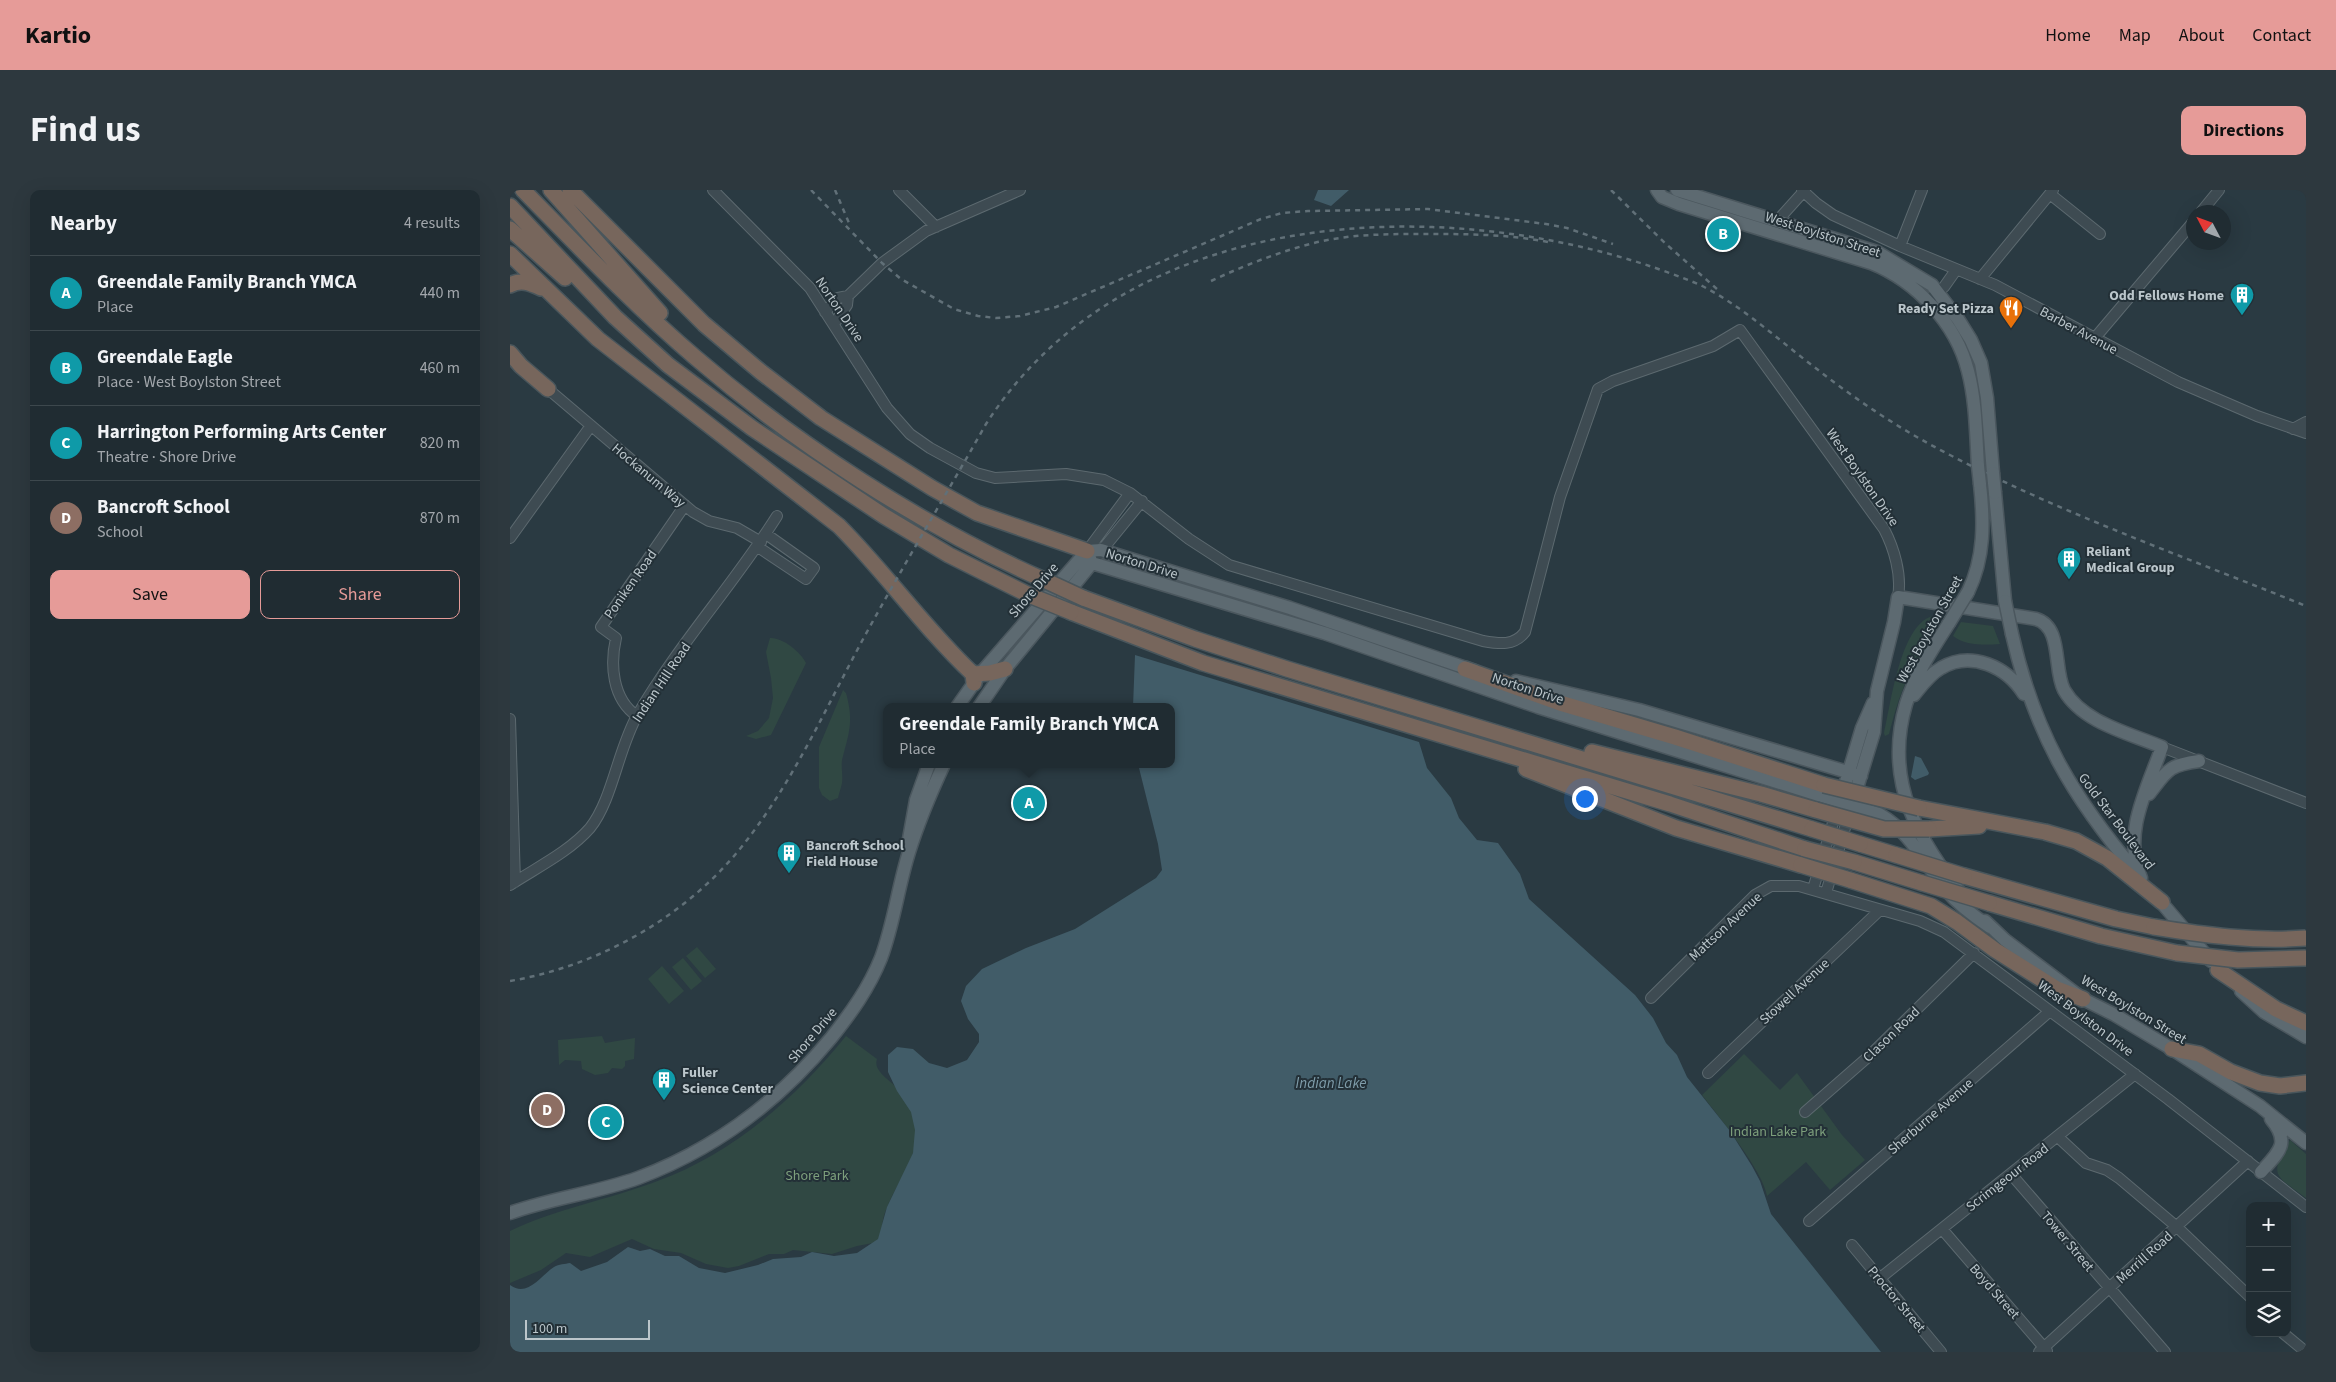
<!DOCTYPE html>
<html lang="en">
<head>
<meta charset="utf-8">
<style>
	:root { --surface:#202c32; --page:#2d383e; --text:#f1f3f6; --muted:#a2a7ac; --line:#3d484d; --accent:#e69b98 }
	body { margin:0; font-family:"Source Sans 3",sans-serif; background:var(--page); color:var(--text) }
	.controls { position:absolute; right:15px; bottom:15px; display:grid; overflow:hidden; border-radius:10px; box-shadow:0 5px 20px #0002 }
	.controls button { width:45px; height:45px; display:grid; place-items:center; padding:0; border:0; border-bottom:1px solid var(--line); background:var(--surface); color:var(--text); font:25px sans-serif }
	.compass { position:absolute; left:1676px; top:15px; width:45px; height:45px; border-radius:50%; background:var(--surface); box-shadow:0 5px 20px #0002; rotate:311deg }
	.scale { position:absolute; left:15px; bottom:12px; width:125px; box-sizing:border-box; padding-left:5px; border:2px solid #bbc6cb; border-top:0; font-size:14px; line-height:18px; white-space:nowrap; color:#bbc6cb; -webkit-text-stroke:4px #233037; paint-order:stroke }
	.you { position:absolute; left:1074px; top:608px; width:18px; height:18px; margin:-12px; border:4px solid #fff; border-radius:50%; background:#1a73e8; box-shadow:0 0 0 8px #1a73e833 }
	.badge { display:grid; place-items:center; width:32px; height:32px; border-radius:50%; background:var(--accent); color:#fff; font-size:16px; font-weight:700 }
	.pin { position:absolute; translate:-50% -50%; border:2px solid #fff; box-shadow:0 1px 5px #0006 }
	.popup { position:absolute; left:373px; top:513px; width:292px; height:65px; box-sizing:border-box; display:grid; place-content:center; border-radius:10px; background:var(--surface); filter:drop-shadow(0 1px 4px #0005); font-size:16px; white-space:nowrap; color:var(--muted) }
	.popup b { font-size:19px; color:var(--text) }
	.popup::after { content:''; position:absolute; left:50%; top:100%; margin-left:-10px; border:10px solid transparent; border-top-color:var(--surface) }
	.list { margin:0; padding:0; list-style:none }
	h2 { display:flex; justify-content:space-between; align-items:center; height:65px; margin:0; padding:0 20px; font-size:21px }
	h2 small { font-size:16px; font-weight:400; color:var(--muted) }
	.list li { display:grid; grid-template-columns:32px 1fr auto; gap:15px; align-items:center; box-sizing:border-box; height:75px; padding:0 20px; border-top:1px solid var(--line) }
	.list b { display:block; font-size:19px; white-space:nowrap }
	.list p { margin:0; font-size:16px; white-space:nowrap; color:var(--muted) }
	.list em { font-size:16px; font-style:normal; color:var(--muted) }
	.actions { display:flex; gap:10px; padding:15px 20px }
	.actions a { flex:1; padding:11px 0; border:1px solid var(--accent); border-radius:10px; text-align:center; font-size:18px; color:var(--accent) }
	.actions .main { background:var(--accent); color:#111 }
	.icon { flex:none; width:28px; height:28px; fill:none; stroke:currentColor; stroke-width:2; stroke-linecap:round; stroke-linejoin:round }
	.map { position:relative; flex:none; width:1796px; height:1162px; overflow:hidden; border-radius:10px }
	header { display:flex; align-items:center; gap:30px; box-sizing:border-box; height:70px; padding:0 25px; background:var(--accent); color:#111 }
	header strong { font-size:24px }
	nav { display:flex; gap:28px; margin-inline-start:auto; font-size:18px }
	.intro { display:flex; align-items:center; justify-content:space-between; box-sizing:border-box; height:120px; padding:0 30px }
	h1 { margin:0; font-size:35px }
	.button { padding:12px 22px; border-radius:10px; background:var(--accent); color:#111; font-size:18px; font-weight:700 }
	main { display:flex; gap:30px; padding:0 30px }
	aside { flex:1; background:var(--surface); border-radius:10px; box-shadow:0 5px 20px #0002 }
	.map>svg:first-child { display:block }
	.green { fill:#304843 }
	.water { fill:#415c68 }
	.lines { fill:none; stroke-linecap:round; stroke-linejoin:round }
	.minor-casing { stroke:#5c696f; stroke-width:12 }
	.major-casing { stroke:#4b575e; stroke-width:15 }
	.highway-casing { stroke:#49565c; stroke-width:18 }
	.minor { stroke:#3e4b52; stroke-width:10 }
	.major { stroke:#5d6a71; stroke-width:12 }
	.highway { stroke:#77665c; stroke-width:15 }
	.rail { stroke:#617078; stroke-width:2.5; stroke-dasharray:5 5; stroke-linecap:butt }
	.major-bridge-casing { stroke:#4b575e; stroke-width:15; stroke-linecap:butt }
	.highway-bridge-casing { stroke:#49565c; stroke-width:18; stroke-linecap:butt }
	.major-bridge { stroke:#5d6a71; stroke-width:12 }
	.highway-bridge { stroke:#77665c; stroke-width:15 }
	.labels { text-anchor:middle; stroke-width:4; stroke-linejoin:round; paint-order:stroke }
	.street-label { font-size:14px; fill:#bbc6cb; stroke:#233037 }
	.poi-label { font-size:14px; font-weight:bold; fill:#bbc6cb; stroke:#233037; text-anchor:start }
	.park-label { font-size:14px; fill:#7d9f7c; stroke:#233037 }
	.water-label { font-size:15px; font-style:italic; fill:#7f9daa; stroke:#233037 }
</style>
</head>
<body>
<header>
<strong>Kartio</strong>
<nav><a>Home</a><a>Map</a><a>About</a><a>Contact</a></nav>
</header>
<div class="intro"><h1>Find us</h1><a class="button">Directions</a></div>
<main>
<aside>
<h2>Nearby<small>4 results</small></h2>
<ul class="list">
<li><span class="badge" style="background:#0f9aa8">A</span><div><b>Greendale Family Branch YMCA</b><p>Place</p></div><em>440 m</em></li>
<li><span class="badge" style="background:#0f9aa8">B</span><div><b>Greendale Eagle</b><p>Place · West Boylston Street</p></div><em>460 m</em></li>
<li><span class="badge" style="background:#0f9aa8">C</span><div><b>Harrington Performing Arts Center</b><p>Theatre · Shore Drive</p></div><em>820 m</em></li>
<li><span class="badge" style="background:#8d6e63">D</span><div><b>Bancroft School</b><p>School</p></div><em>870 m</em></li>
</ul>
<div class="actions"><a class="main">Save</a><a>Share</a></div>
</aside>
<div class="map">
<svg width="1796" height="1162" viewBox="0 0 1796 1162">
	<rect width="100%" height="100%" fill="#2a3a42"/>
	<path class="green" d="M1422 426C1421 460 1406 470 1393 499 1387 513 1383 529 1379 544L1375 546 1374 543C1381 514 1390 436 1422 426Z
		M1451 432 1483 436 1490 454C1476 455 1455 456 1443 446Z
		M260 448C272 447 291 462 296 473L261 545 246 549 236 546 248 541 259 528 263 508 261 488 256 462Z
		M333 500 336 503C344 532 339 542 332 570 331 577 333 586 332 593 331 598 329 603 328 608L320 611 312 605 309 598V557Z
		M187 757 206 779 195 788 176 766Z
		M173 768 192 791 181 800 162 777Z
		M152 776 174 801 159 814 138 789Z
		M92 846 95 853 125 848 124 869 115 871V876L112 879 102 878 98 883 85 885 72 879 71 871 55 870 49 875 48 850Z
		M336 846 367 869C362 883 386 893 392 904 397 911 404 923 406 931 412 964 387 991 376 1020 371 1031 373 1042 368 1052L347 1056 322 1064 283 1060 274 1064H259L229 1076 218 1078 196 1074 171 1063 144 1059 122 1049 80 1067 56 1063 31 1080 0 1093V1041C46 1019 97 1010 145 992 222 964 285 909 336 846Z
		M1234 864 1270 900 1287 883 1332 945 1355 970 1320 1000 1296 972 1257 1006C1253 981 1209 927 1192 905Z
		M1780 950 1796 964V1008C1765 985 1758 986 1780 950Z"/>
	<path class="water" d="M808 0H839L821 16 804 10Z
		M625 465 909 552 917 578 941 608 949 628 967 650 988 653 1010 684 1019 709 1125 805 1143 828 1156 853 1167 865 1177 887 1220 941 1242 976 1250 991 1261 1024 1371 1162H0V1095C18 1108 31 1085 44 1077 49 1074 55 1074 60 1073L71 1081 97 1072 118 1057 130 1061 140 1059 155 1066H169L189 1078 215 1083 248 1075 263 1069 291 1067 302 1062 324 1066 347 1063 368 1049 377 1017 403 963 405 940 401 922 387 901 378 882V865L387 857 403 859 419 873 437 878 457 870 469 852V844L458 829 451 811 456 796 472 779 516 758 565 739 646 688 652 680 648 654 628 574H662V517H623Z
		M1405 566 1411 568 1419 583 1418 585 1405 590 1401 587Z"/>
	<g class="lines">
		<defs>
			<path id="minor" d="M203 0 300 98 377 218 400 244 420 258 466 283 485 288 556 284 594 290 620 303 679 349 719 375 973 451C990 454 1004 456 1015 442L1050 307 1088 199 1103 191 1203 156 1230 140 1374 339C1384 358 1392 385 1388 407
				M389 0 426 37
				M1292 0 1306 13 1323 25 1390 56 1485 95 1668 192 1747 226 1796 243
				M1540 4 1590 44
				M1691 22 1709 0
				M1266 36 1268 30 1295 0
				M1390 56 1412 0
				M1470 89 1543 0
				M1422 107 1434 97 1446 80
				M315 122 328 108 338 106 372 73 416 41 510 0
				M324 134 337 115 338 106
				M1584 149 1684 31
				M38 199 183 322 199 331 227 338 251 352
				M1783 239 1796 232
				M0 348 80 237
				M248 357 296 389 304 378 256 344
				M577 361 620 303
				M588 365 632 311
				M127 526C102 509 100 474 106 448L91 437 175 315
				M0 529 5 692
				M1652 557 1796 613
				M0 695C26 678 59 662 80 638 103 609 108 558 128 524 169 454 224 394 267 326
				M1303 699 1329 613
				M1316 703 1339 624
				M1141 808 1245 705 1261 696H1289L1410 731 1434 742 1658 909 1796 1017
				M1198 883 1370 720
				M1295 922 1358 867 1464 763
				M1548 947 1576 973 1597 980 1609 988 1667 1037 1740 1107
				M1501 984 1655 1162
				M1299 1031 1540 821
				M1432 1039 1537 1161
				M1342 1055 1431 1162
				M1369 1089 1625 884
				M1773 1143 1796 1162
				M1529 1162 1738 971"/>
			<path id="major" d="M1147 0 1152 7 1169 14 1361 73C1406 91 1446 133 1458 181 1466 211 1466 245 1468 276
				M1167 0 1367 62 1422 95 1448 129 1461 150 1471 173 1477 208 1483 283
				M1485 303 1495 411
				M577 361 582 373 814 443 1028 517 1369 624C1402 643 1413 672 1436 700 1448 714 1465 727 1480 737
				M577 361 591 360 780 418 965 481
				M1458 402C1475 367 1474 331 1470 294
				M1439 433C1423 458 1405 485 1396 514 1373 592 1408 649 1455 709
				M1502 444C1524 542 1562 607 1627 683
				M1006 491 1129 520 1351 586
				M1404 505C1412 495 1420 484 1431 478 1461 460 1497 477 1514 504
				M447 517 471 483 577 361
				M469 517 495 479 582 373
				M1639 604C1657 581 1658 575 1689 571
				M1331 608 1352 538 1363 513
				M1343 611 1364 542 1367 501 1384 432 1388 407 1526 429C1553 437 1543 479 1554 500 1573 533 1619 543 1652 557 1637 599 1612 644 1631 688
				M399 649 406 610 419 574
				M1646 706 1701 771
				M1475 731 1495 750 1573 809 1605 825 1662 859 1750 916 1796 953
				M1731 801 1754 822 1796 847
				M1751 982C1769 962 1781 953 1761 929
				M0 1023C42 1008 86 1003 128 988 205 959 269 911 321 848 341 823 359 798 371 768 384 733 388 697 399 662 408 633 421 602 434 574"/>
			<path id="highway" d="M13 0C69 57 125 116 186 168 286 254 412 336 532 389
				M41 0 150 123
				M60 0 194 134 251 182 311 228 422 298 467 323 577 361
				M0 16 105 127 158 175 242 238 374 326 439 365 519 405
				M0 39 55 88
				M0 64 88 149 329 336C376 383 414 438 463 484L464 493
				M0 95C11 89 20 93 31 98
				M0 163 11 176 38 199
				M573 408 685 449 777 479 1302 639
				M561 422 693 473 1160 614 1295 659
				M955 479 1050 513 1165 547 1314 595
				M463 484 480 483 495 479
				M1082 562 1251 604 1306 620
				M1016 579 1166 638 1291 675
				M1409 618 1535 642 1566 651 1597 668 1652 712
				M1419 639 1469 636
				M1350 654 1386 665
				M1344 672 1412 693
				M1454 686 1606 729 1644 737
				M1340 690 1421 716 1447 732 1485 760 1547 799 1573 809
				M1479 713 1591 746 1667 763
				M1708 780 1766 819 1796 833
				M1662 859 1689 864 1721 882 1750 893 1770 896 1796 893"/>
		</defs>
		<use href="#minor" class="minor-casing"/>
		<use href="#major" class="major-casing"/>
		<use href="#highway" class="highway-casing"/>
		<use href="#minor" class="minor"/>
		<use href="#major" class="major"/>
		<use href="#highway" class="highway"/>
		<path class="rail" d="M301 0 372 73 391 89 444 119 468 126 486 128 510 126 546 117 751 29 772 23 798 21 918 19 1036 34 1057 38 1103 54
			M325 0 339 33
			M1101 0 1156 54 1207 99
			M701 91C733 76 766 63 800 54 837 44 876 44 914 44 957 44 1000 44 1043 53
			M0 791C93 775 183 723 240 646 288 583 320 509 358 440 396 371 437 303 476 234 623 5 961 0 1188 94 1230 114 1266 148 1303 176 1346 210 1391 240 1440 265 1553 324 1678 368 1796 416"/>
		<defs>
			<path id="major-bridge" d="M1468 276 1470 294
				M1483 283 1485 303
				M1495 411 1502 444
				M1439 433 1458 402"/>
			<path id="highway-bridge" d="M532 389 573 408
				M519 405 561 422
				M1314 595 1409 618
				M1306 620 1374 639H1419
				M1302 639 1350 654
				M1295 659 1344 672
				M1386 665 1454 686
				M1291 675 1340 690
				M1412 693 1479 713
				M1644 737C1694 745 1745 752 1796 748
				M1667 763 1728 770 1796 768"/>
		</defs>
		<use href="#major-bridge" class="major-bridge-casing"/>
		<use href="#highway-bridge" class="highway-bridge-casing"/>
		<use href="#major-bridge" class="major-bridge"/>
		<use href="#highway-bridge" class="highway-bridge"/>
	</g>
	<defs>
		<symbol id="building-pin" viewBox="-11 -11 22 30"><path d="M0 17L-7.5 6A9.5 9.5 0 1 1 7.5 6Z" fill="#0f9aa8" stroke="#233037"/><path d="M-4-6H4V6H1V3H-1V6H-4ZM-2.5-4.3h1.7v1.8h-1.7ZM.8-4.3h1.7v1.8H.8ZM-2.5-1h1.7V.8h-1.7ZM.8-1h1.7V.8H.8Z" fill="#fff"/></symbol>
		<symbol id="restaurant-pin" viewBox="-11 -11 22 30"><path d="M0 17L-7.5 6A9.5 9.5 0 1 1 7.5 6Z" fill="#e8710a" stroke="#233037"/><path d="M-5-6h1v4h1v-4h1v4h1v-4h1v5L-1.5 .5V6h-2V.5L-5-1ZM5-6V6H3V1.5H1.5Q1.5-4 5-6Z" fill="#fff"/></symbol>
	</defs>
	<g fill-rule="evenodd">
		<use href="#building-pin" x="1718" y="91" width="28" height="38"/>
		<use href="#restaurant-pin" x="1487" y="104" width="28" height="38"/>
		<use href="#building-pin" x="1545" y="355" width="28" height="38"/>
		<use href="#building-pin" x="265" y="649" width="28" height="38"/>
		<use href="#building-pin" x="140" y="876" width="28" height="38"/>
	</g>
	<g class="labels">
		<g class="street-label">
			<text transform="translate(1313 44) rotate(18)" y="5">West Boylston Street</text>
			<text transform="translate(330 119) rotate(56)" y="5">Norton Drive</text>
			<text transform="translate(1569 140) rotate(28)" y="5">Barber Avenue</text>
			<text transform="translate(139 285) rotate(40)" y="5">Hockanum Way</text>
			<text transform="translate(1353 287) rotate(55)" y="5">West Boylston Drive</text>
			<text transform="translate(632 373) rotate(17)" y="5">Norton Drive</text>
			<text transform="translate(120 394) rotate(-55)" y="5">Poniken Road</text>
			<text transform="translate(523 400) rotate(-49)" y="5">Shore Drive</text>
			<text transform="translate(1419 439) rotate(-61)" y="5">West Boylston Street</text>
			<text transform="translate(151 492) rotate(-56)" y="5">Indian Hill Road</text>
			<text transform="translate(1018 498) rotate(18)" y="5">Norton Drive</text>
			<text transform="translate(1607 631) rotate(53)" y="5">Gold Star Boulevard</text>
			<text transform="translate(1215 736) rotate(-43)" y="5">Mattson Avenue</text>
			<text transform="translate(1284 801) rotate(-43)" y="5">Stowell Avenue</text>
			<text transform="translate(1624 819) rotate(31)" y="5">West Boylston Street</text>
			<text transform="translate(1576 828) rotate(37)" y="5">West Boylston Drive</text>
			<text transform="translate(1381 844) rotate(-44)" y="5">Clason Road</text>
			<text transform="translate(302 845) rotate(-50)" y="5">Shore Drive</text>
			<text transform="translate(1420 926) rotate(-41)" y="5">Sherburne Avenue</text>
			<text transform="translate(1497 987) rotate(-38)" y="5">Scrimgeour Road</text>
			<text transform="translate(1558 1051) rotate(50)" y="5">Tower Street</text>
			<text transform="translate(1634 1067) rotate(-42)" y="5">Merrill Road</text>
			<text transform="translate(1485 1101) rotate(49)" y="5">Boyd Street</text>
			<text transform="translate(1387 1109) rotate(50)" y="5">Proctor Street</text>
		</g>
		<g class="poi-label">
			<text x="1714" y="110" text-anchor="end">Odd Fellows Home</text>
			<text x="1484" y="123" text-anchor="end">Ready Set Pizza</text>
			<text x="1576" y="366">Reliant<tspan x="1576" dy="16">Medical Group</tspan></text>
			<text x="296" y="660">Bancroft School<tspan x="296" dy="16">Field House</tspan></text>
			<text x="172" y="887">Fuller<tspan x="172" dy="16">Science Center</tspan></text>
		</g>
		<g class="park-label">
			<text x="1268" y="946">Indian Lake Park</text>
			<text x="307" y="990">Shore Park</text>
		</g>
		<g class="water-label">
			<text x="821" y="898">Indian Lake</text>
		</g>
	</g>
</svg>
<div class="controls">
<button>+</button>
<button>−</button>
<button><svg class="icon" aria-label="layers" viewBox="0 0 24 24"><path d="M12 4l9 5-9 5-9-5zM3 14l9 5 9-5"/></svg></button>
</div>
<svg class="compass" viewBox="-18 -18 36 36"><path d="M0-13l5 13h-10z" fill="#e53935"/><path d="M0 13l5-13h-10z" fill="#a2a7ac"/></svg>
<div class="scale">100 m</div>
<div class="you"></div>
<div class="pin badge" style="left:519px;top:613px;background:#0f9aa8">A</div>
<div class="popup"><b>Greendale Family Branch YMCA</b>Place</div>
<div class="pin badge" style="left:1213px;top:44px;background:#0f9aa8">B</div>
<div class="pin badge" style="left:96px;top:932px;background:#0f9aa8">C</div>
<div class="pin badge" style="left:37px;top:920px;background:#8d6e63">D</div>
</div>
</main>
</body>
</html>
